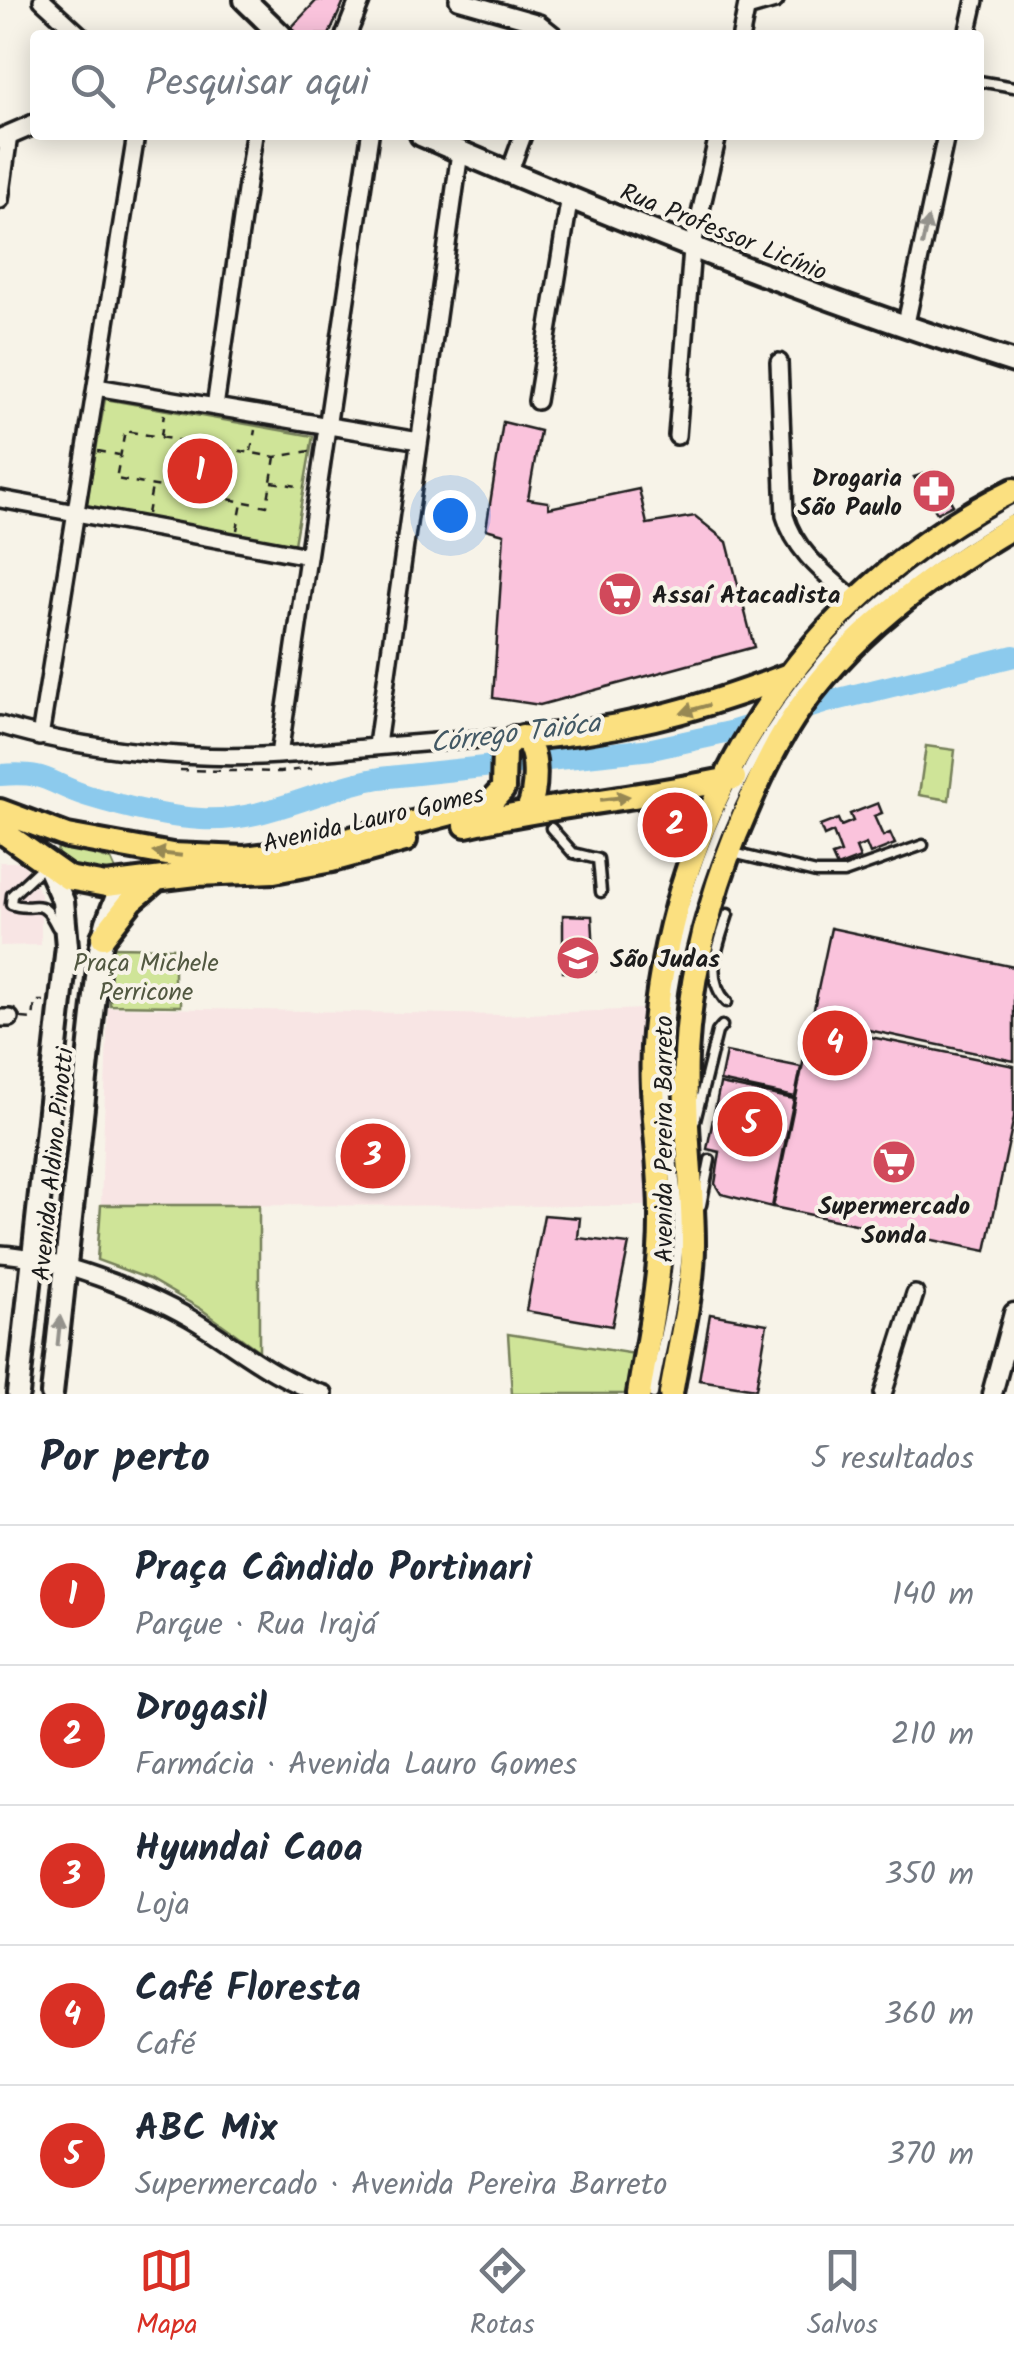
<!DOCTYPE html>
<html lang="pt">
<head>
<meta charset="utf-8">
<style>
	:root { --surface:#fff; --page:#f2f2f3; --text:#1f2937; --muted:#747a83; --line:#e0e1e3; --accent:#d93025 }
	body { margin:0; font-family:Kalam,sans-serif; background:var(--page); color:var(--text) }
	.you { position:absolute; left:450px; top:515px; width:35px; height:35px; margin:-25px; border:8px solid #fff; border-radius:50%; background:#1a73e8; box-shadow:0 0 0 15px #1a73e833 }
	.badge { display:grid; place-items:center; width:65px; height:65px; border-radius:50%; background:var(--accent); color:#fff; font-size:32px; font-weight:700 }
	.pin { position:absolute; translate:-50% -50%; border:5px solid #fff; box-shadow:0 2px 10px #0006 }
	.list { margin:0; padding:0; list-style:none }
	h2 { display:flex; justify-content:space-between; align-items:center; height:130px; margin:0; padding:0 40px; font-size:42px }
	h2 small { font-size:32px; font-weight:400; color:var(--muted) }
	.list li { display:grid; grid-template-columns:65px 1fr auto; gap:30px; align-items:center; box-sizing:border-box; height:140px; padding:0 40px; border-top:2px solid var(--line) }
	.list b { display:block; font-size:38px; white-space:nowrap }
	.list p { margin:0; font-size:32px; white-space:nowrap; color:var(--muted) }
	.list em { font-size:32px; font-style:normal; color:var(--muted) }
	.icon { flex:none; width:55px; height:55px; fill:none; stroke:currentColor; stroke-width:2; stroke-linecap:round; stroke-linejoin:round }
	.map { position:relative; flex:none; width:1014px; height:1394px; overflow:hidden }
	.search { position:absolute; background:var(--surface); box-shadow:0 5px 25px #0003; left:30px; right:30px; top:30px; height:110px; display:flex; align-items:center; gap:25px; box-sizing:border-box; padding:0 35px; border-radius:10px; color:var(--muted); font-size:38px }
	.sheet { height:830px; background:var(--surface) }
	nav { display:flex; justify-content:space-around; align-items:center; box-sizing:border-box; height:140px; border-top:2px solid var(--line); background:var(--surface); font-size:28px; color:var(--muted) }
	nav a { display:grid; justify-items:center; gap:5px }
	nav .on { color:var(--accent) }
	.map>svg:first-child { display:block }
	.built { fill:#f8e5e4 }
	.green { fill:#cfe498; stroke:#76805a; stroke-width:2.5 }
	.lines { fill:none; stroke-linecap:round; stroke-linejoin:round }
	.river { stroke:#8ccaed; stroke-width:22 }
	.building { fill:#fac3dc; stroke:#1c1c1c; stroke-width:2.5 }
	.service-casing { stroke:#1c1c1c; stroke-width:15 }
	.minor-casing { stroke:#1c1c1c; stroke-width:22 }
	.tertiary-casing { stroke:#1c1c1c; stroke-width:25 }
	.secondary-casing { stroke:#1c1c1c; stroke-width:28 }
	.primary-casing { stroke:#1c1c1c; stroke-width:30 }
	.path { stroke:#1c1c1c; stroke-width:2.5; stroke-dasharray:8 8; stroke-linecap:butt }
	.service { stroke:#f7f3e8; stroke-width:8 }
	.minor { stroke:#f7f3e8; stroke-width:15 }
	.tertiary { stroke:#f7f3e8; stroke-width:18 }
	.secondary { stroke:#f7f3e8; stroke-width:20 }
	.primary { stroke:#fbe080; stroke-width:22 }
	.oneway { fill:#94928c }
	.oneway2 { fill:#978853 }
	.labels { text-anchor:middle; stroke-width:8; stroke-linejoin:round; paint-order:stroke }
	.street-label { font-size:25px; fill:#1c1c1c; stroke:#f7f3e8 }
	.poi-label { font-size:25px; font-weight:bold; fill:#1c1c1c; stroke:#f7f3e8; text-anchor:start }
	.park-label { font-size:25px; fill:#525841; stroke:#f7f3e8 }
	.water-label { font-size:28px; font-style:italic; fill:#435965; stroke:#f7f3e8 }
</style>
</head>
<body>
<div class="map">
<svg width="1014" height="1394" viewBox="0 0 1014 1394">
	<rect width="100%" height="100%" fill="#f7f3e8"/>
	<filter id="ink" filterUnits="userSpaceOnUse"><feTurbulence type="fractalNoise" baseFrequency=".01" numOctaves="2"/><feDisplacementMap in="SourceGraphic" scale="20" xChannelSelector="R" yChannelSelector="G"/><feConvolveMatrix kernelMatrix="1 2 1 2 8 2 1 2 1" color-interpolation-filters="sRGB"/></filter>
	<g filter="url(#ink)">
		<path class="built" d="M0 862H23L41 895V945L0 946Z
			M108 1007 503 1015 644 1009 647 1206 101 1205Z"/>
		<path class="green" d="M105 399 313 436 294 544 86 507Z
			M926 746 955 750 949 800 919 795Z
			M63 845 111 860 115 869 103 875 77 869 57 855 58 846Z
			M111 947 174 948V986H181V1006L110 1005Z
			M101 1205H259V1351L201 1309 149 1279 97 1260Z
			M508 1334 635 1354 630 1394H512Z"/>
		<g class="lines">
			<path class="river" d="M0 775C49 771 47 783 88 796 124 807 163 817 201 819 264 823 319 788 380 778L652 749 730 732 827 702 1014 656"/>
		</g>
		<path class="building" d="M317 0 344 1 329 35H298L291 28Z
			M503 422 540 431 528 499 548 502 549 508 639 489 647 524 695 516 727 542 754 647 540 705 493 698 504 534 486 529Z
			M933 471 953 505 937 513 914 477Z
			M878 803 882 813 874 816 883 836 890 833 895 844 870 854 866 844 856 848 860 858 837 867 832 856 841 853 833 832 824 836 820 826 838 819 841 826 853 821 850 814Z
			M563 915 592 916 595 971 563 972Z
			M831 928 1014 967V1061L812 1018Z
			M811 1025 1014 1066V1117L986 1251 773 1207Z
			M726 1052 801 1067 795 1097 720 1081Z
			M720 1084 794 1099 772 1207 721 1194 715 1184 720 1152 707 1149Z
			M544 1215 580 1218 578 1238 629 1244 612 1326 526 1311Z
			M710 1314 767 1324 756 1389 699 1380Z"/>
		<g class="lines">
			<defs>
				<path id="service" d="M979 81 1014 87
					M551 828 573 853 598 859 601 892
					M733 853 816 873H844L923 845
					M43 866 12 895 11 904C36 914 40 892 57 927
					M727 1002C703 977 719 944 728 914
					M695 1121 717 1032 722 1026
					M701 1205 710 1160
					M653 1394C662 1340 679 1284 679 1229 679 1198 672 1168 670 1138 666 1103 666 1067 668 1032 671 973 687 916 707 861 766 700 864 592 1014 509"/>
				<path id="minor" d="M42 0 80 35
					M458 0 539 23 554 35
					M747 8 775 0
					M741 35 748 0
					M967 35 975 0
					M510 171 523 135
					M0 200 9 135
					M905 328 946 135
					M779 362 785 516C796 554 829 576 857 602
					M96 387 419 441
					M537 401 570 196
					M215 407 254 135
					M677 436 692 249 718 135
					M0 499 308 556
					M0 725C81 750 195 761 279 755 358 750 436 739 515 738
					M40 737 136 135
					M377 745 460 152
					M279 755 370 135
					M0 1018H10
					M0 1254C54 1257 143 1291 190 1318 235 1344 272 1379 324 1394
					M883 1394 915 1294"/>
				<path id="tertiary" d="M346 35 360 0
					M0 139 35 124
					M992 1394 1014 1313"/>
				<path id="secondary" d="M245 0 281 35
					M421 135C616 219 812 298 1014 362
					M18 1394 67 946 63 901 46 863
					M52 1394 100 950 107 922 122 883"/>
				<path id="primary" d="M522 737C540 750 536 792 528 810
					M0 811 67 836 172 855 245 858 308 850 490 803 503 789 504 749 515 738C611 734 698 710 786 676
					M466 825C554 804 645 798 734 778
					M0 830 68 878 106 885 196 874 274 871 332 860 405 840
					M103 937 132 900 156 880
					M639 1394C648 1338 661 1278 661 1222 662 1158 648 1096 654 1033 675 801 803 594 1014 490
					M671 1394C679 1345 693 1293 693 1244 693 1181 683 1118 686 1055 690 979 708 904 736 834 753 794 769 755 793 718 847 636 930 575 1014 526"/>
			</defs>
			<use href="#service" class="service-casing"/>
			<use href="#minor" class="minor-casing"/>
			<use href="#tertiary" class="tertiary-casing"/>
			<use href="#secondary" class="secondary-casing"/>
			<use href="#primary" class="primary-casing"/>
			<path class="path" d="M161 436 164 414
				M98 451 119 455
				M251 451 255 430
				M275 457 267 506 116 479 125 431 275 457 310 451
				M272 482 304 487
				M226 498 234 451
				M147 514 152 487
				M237 530 242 503
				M180 770 280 772 312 768
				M22 1018 33 1019 35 1001H44"/>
			<use href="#service" class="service"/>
			<use href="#minor" class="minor"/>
			<use href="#tertiary" class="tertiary"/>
			<use href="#secondary" class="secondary"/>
			<use href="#primary" class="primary"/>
		</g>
		<defs><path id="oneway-solid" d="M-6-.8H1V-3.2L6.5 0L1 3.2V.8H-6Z" transform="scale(2.5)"/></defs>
		<g class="oneway">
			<use href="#oneway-solid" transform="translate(925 232) rotate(-78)"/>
			<use href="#oneway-solid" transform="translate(59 1331) rotate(-84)"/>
		</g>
		<g class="oneway2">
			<use href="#oneway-solid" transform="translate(695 709) rotate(164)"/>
			<use href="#oneway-solid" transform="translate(615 798) rotate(-7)"/>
			<use href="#oneway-solid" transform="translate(167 854) rotate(-173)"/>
		</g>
	</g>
	<defs>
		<symbol id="pharmacy-disc" viewBox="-11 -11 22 22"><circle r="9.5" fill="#d1495b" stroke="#f7f3e8"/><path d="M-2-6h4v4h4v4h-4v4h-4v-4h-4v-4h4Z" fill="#fff"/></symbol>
		<symbol id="supermarket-disc" viewBox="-11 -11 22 22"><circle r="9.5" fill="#d1495b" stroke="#f7f3e8"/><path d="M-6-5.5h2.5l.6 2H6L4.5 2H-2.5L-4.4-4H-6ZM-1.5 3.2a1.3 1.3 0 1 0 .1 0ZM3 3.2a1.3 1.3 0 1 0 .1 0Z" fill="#fff"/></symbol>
		<symbol id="university-disc" viewBox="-11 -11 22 22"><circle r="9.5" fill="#d1495b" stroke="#f7f3e8"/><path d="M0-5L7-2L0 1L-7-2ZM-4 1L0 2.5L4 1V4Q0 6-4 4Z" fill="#fff"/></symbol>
	</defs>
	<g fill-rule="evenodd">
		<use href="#pharmacy-disc" x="909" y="466" width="50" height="50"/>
		<use href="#supermarket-disc" x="595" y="569" width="50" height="50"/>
		<use href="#university-disc" x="553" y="933" width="50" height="50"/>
		<use href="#supermarket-disc" x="869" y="1137" width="50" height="50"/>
	</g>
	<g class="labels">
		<g class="street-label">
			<text transform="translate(724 231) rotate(22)" y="9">Rua Professor Licínio</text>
			<text transform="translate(373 818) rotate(-13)" y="9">Avenida Lauro Gomes</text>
			<text transform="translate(663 1139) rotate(-90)" y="9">Avenida Pereira Barreto</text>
			<text transform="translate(52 1164) rotate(-84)" y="9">Avenida Aldino Pinotti</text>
		</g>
		<g class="poi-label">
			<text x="902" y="486" text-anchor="end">Drogaria<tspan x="902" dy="29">São Paulo</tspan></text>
			<text x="652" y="603">Assaí Atacadista</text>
			<text x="610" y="967">São Judas</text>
			<text x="894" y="1214" text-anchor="middle">Supermercado<tspan x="894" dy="29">Sonda</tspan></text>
		</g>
		<g class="park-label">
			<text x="146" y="971">Praça Michele<tspan x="146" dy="29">Perricone</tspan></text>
		</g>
		<g class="water-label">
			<text transform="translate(515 732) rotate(-7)" y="10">Córrego Taióca</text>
		</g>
	</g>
</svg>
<div class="you"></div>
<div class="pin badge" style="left:200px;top:471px">1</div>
<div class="pin badge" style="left:675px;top:825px">2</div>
<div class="pin badge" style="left:373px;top:1156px">3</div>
<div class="pin badge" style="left:835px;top:1043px">4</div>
<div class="pin badge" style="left:750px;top:1124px">5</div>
<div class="search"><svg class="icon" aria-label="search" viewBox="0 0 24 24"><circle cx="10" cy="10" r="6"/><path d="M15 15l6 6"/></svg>Pesquisar aqui</div>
</div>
<section class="sheet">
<h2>Por perto<small>5 resultados</small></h2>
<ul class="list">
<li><span class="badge">1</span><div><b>Praça Cândido Portinari</b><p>Parque · Rua Irajá</p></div><em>140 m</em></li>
<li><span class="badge">2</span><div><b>Drogasil</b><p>Farmácia · Avenida Lauro Gomes</p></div><em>210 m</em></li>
<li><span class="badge">3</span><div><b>Hyundai Caoa</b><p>Loja</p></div><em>350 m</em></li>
<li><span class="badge">4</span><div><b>Café Floresta</b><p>Café</p></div><em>360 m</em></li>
<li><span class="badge">5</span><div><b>ABC Mix</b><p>Supermercado · Avenida Pereira Barreto</p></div><em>370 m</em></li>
</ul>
</section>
<nav>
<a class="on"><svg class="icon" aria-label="map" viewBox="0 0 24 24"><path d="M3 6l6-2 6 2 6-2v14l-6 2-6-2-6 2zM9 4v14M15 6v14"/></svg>Mapa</a>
<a><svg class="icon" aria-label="directions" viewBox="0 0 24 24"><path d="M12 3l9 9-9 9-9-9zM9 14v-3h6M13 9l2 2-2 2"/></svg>Rotas</a>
<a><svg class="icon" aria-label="saved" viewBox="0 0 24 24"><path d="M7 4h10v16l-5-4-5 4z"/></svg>Salvos</a>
</nav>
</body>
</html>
